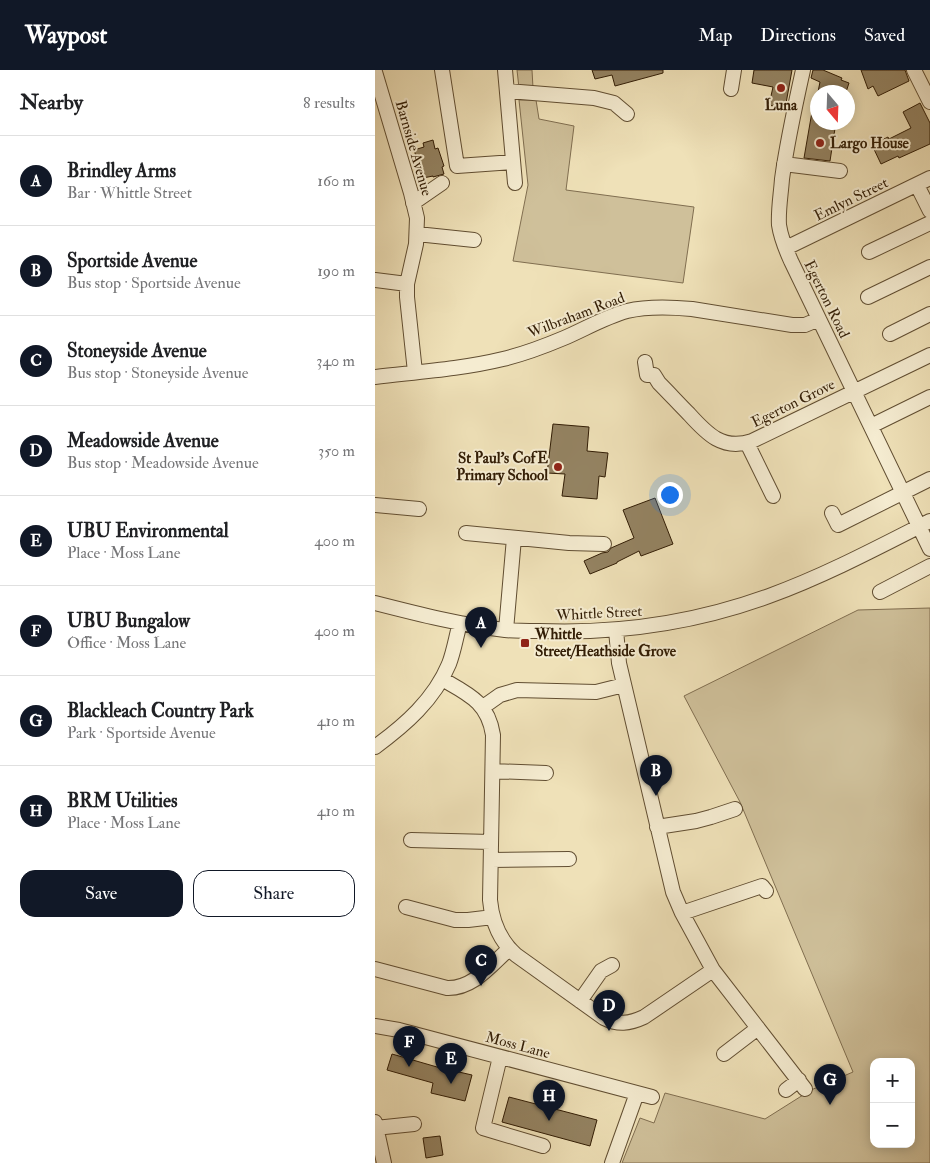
<!DOCTYPE html>
<html lang="en">
<head>
<meta charset="utf-8">
<style>
	:root { --surface:#fff; --page:#f6f6f6; --text:#202124; --muted:#757577; --line:#e0e0e0; --accent:#111827 }
	body { margin:0; font-family:"IM FELL Double Pica",serif; background:var(--page); color:var(--text) }
	.controls { position:absolute; right:15px; bottom:15px; display:grid; overflow:hidden; border-radius:10px; box-shadow:0 2px 12px #0003 }
	.controls button { width:45px; height:45px; display:grid; place-items:center; padding:0; border:0; border-bottom:1px solid var(--line); background:var(--surface); color:var(--text); font:25px sans-serif }
	.compass { position:absolute; left:435px; top:15px; width:45px; height:45px; border-radius:50%; background:var(--surface); box-shadow:0 2px 12px #0003; rotate:161deg }
	.you { position:absolute; left:294px; top:424px; width:18px; height:18px; margin:-12px; border:4px solid #fff; border-radius:50%; background:#1a73e8; box-shadow:0 0 0 8px #1a73e833 }
	.badge { display:grid; place-items:center; width:32px; height:32px; border-radius:50%; background:var(--accent); color:#fff; font-size:16px; font-weight:700 }
	.pin { position:absolute; translate:-50% -41px; filter:drop-shadow(0 1px 2px #0008) }
	.pin::after { content:''; position:absolute; top:26px; width:18px; height:15px; background:inherit; clip-path:polygon(0 0,100% 0,50% 100%) }
	.list { margin:0; padding:0; list-style:none }
	h2 { display:flex; justify-content:space-between; align-items:center; height:65px; margin:0; padding:0 20px; font-size:21px }
	h2 small { font-size:16px; font-weight:400; color:var(--muted) }
	.list li { display:grid; grid-template-columns:32px 1fr auto; gap:15px; align-items:center; box-sizing:border-box; height:90px; padding:0 20px; border-top:1px solid var(--line) }
	.list b { display:block; font-size:19px; white-space:nowrap }
	.list p { margin:0; font-size:16px; white-space:nowrap; color:var(--muted) }
	.list em { font-size:16px; font-style:normal; color:var(--muted) }
	.actions { display:flex; gap:10px; padding:15px 20px }
	.actions a { flex:1; padding:11px 0; border:1px solid var(--accent); border-radius:15px; text-align:center; font-size:18px; color:var(--accent) }
	.actions .main { background:var(--accent); color:#fff }
	.map { position:relative; flex:none; width:555px; height:1093px; overflow:hidden }
	header { display:flex; align-items:center; gap:30px; box-sizing:border-box; height:70px; padding:0 25px; background:var(--accent); color:#fff }
	header strong { font-size:24px }
	nav { display:flex; gap:28px; margin-inline-start:auto; font-size:18px }
	main { display:flex }
	aside { flex:1; background:var(--surface) }
	.map>svg:first-child { display:block }
	.green { fill:#cfc09a; stroke:#806e50; fill-rule:evenodd }
	.building { fill:#948362; stroke:#321d05 }
	.lines { fill:none; stroke-linecap:round; stroke-linejoin:round }
	.minor-casing { stroke:#614e32; stroke-width:16 }
	.minor { stroke:#f5ecd1; stroke-width:14 }
	.poi-dot { fill:#8f2418; stroke:#f5ecd1; stroke-width:2 }
	.labels { text-anchor:middle; stroke-width:4; stroke-linejoin:round; paint-order:stroke }
	.poi-label { font-size:15px; font-weight:bold; fill:#321d05; stroke:#f5ecd1; text-anchor:start }
	.street-label { font-size:15px; fill:#321d05; stroke:#f5ecd1 }
</style>
</head>
<body>
<header>
<strong>Waypost</strong>
<nav><a>Map</a><a>Directions</a><a>Saved</a></nav>
</header>
<main>
<aside>
<h2>Nearby<small>8 results</small></h2>
<ul class="list">
<li><span class="badge">A</span><div><b>Brindley Arms</b><p>Bar · Whittle Street</p></div><em>160 m</em></li>
<li><span class="badge">B</span><div><b>Sportside Avenue</b><p>Bus stop · Sportside Avenue</p></div><em>190 m</em></li>
<li><span class="badge">C</span><div><b>Stoneyside Avenue</b><p>Bus stop · Stoneyside Avenue</p></div><em>340 m</em></li>
<li><span class="badge">D</span><div><b>Meadowside Avenue</b><p>Bus stop · Meadowside Avenue</p></div><em>350 m</em></li>
<li><span class="badge">E</span><div><b>UBU Environmental</b><p>Place · Moss Lane</p></div><em>400 m</em></li>
<li><span class="badge">F</span><div><b>UBU Bungalow</b><p>Office · Moss Lane</p></div><em>400 m</em></li>
<li><span class="badge">G</span><div><b>Blackleach Country Park</b><p>Park · Sportside Avenue</p></div><em>410 m</em></li>
<li><span class="badge">H</span><div><b>BRM Utilities</b><p>Place · Moss Lane</p></div><em>410 m</em></li>
</ul>
<div class="actions"><a class="main">Save</a><a>Share</a></div>
</aside>
<div class="map">
<svg width="555" height="1093" viewBox="0 0 555 1093">
	<rect width="100%" height="100%" fill="#efe1b8"/>
	<filter id="stains"><feTurbulence type="fractalNoise" baseFrequency=".004" numOctaves="4"/><feColorMatrix values="0 0 0 0 .2 0 0 0 0 .09 0 0 0 0 .02 0 0 0 .5 -.17"/></filter>
	<radialGradient id="worn" r=".72"><stop offset=".6" stop-color="#630" stop-opacity="0"/><stop offset="1" stop-color="#630" stop-opacity=".3"/></radialGradient>
	<path class="green" d="M142 0H157L158 18H144Z
		M144 30H161L164 49 199 56 191 120 319 137 308 213 138 191 153 115Z
		M555 538V1093H247L265 1048 279 1053 290 1023 390 1049 436 1020 478 1002 365 732 309 626 483 540ZM499 992H536V1074H499Z"/>
	<path class="building" d="M217 0H288V3L240 16 237 5 220 9Z
		M379 0H417L410 39 394 35 398 17 377 13Z
		M438 0H448L467 8 466 10 474 13 471 22 456 16 455 22H443L445 12 436 8Z
		M486 0H530L534 11 503 26 498 16 493 19Z
		M545 33 555 53V74L524 88 523 86 506 94 497 75 513 67 514 69 536 58 528 42Z
		M438 36H442V52H461L455 91 429 88Z
		M58 70 60 79 63 78 69 96 67 97 69 104 58 107V106L48 108 39 80 49 77 48 73Z
		M178 354 214 357 212 381 233 383 230 407 224 406 222 429 187 426 190 404 172 403Z
		M280 428 298 474 266 486 264 481 242 492V493L215 504 209 491 227 483 233 482 236 478 259 468 248 440Z
		M17 984 62 997 97 1005 90 1031 56 1023 58 1013 12 1000Z
		M134 1027 222 1050 215 1076 127 1052Z
		M65 1066 68 1085 51 1088 48 1068Z"/>
	<g class="lines">
		<defs>
			<path id="minor" d="M67 0 82 96 138 92
				M130 0 140 113
				M428 0C420 36 412 72 407 109 406 124 403 140 404 155 406 168 411 180 416 191L555 479
				M539 0 555 32
				M0 2 36 123 42 148 41 174 32 214V227L40 302
				M356 19 359 0
				M132 21 219 28 239 33 252 44
				M409 94 465 101
				M542 115 555 141
				M38 133 67 113
				M42 164 99 170
				M411 178 555 108
				M494 182 555 153
				M0 210 32 214
				M493 227 555 197
				M515 264 555 244
				M270 292 272 305H279L284 313C294 323 304 334 314 344 332 364 348 381 377 371L555 285
				M0 307C42 302 87 299 128 289 149 284 170 276 189 268 210 259 230 247 252 241 273 236 296 237 317 239L417 255H430L444 249
				M496 356 555 327
				M372 373 398 426
				M0 435 44 439
				M457 443 463 455 555 409
				M91 463 194 473 229 474
				M505 522 555 496
				M0 533C43 544 86 555 130 560 141 561 152 561 164 561 242 564 320 553 394 526 449 506 502 478 555 451
				M131 560 139 468
				M241 560 244 593 298 822 307 843 338 900 430 1019
				M67 609C93 624 113 632 118 665L115 830C117 851 125 871 141 885L229 948C243 955 254 954 269 947L338 900
				M108 637 125 625 142 620 221 622 249 615
				M0 677C30 655 59 630 74 594 79 581 81 567 85 553
				M118 701 171 703
				M282 757 321 751 336 747 360 739
				M36 770 116 772
				M116 790 194 789
				M31 837 80 850H93L118 847
				M307 843 387 816 391 821
				M0 899 72 918C98 919 116 895 134 879
				M205 931 226 901 237 895
				M0 956 24 960 277 1027
				M349 984 383 958
				M125 987 108 1058 168 1076
				M411 1020 424 1010
				M0 1052 9 1093
				M0 1058 39 1054
				M237 1093 262 1023"/>
		</defs>
		<use href="#minor" class="minor-casing"/>
		<use href="#minor" class="minor"/>
	</g>
	<g class="poi-dot">
		<circle cx="406" cy="18" r="5"/>
		<circle cx="445" cy="73" r="5"/>
		<circle cx="183" cy="397" r="5"/>
		<rect x="145" y="568" width="10" height="10" rx="2.5"/>
	</g>
	<g class="labels">
		<g class="poi-label">
			<text x="406" y="40" text-anchor="middle">Luna</text>
			<text x="455" y="78">Largo House</text>
			<text x="173" y="393" text-anchor="end">St Paul's CofE<tspan x="173" dy="17">Primary School</tspan></text>
			<text x="160" y="569">Whittle<tspan x="160" dy="17">Street/Heathside Grove</tspan></text>
		</g>
		<g class="street-label">
			<text transform="translate(39 78) rotate(74)" y="5">Barnside Avenue</text>
			<text transform="translate(476 129) rotate(-26)" y="5">Emlyn Street</text>
			<text transform="translate(452 229) rotate(64)" y="5">Egerton Road</text>
			<text transform="translate(201 245) rotate(-21)" y="5">Wilbraham Road</text>
			<text transform="translate(418 333) rotate(-26)" y="5">Egerton Grove</text>
			<text transform="translate(224 543) rotate(-3)" y="5">Whittle Street</text>
			<text transform="translate(143 975) rotate(15)" y="5">Moss Lane</text>
		</g>
	</g>
	<rect width="100%" height="100%" filter="url(#stains)"/>
	<rect width="100%" height="100%" fill="url(#worn)"/>
</svg>
<div class="controls">
<button>+</button>
<button>−</button>
</div>
<svg class="compass" viewBox="-18 -18 36 36"><path d="M0-13l5 13h-10z" fill="#e53935"/><path d="M0 13l5-13h-10z" fill="#757577"/></svg>
<div class="you"></div>
<div class="pin badge" style="left:106px;top:578px">A</div>
<div class="pin badge" style="left:281px;top:726px">B</div>
<div class="pin badge" style="left:106px;top:916px">C</div>
<div class="pin badge" style="left:234px;top:961px">D</div>
<div class="pin badge" style="left:76px;top:1014px">E</div>
<div class="pin badge" style="left:34px;top:997px">F</div>
<div class="pin badge" style="left:455px;top:1035px">G</div>
<div class="pin badge" style="left:174px;top:1051px">H</div>
</div>
</main>
</body>
</html>
